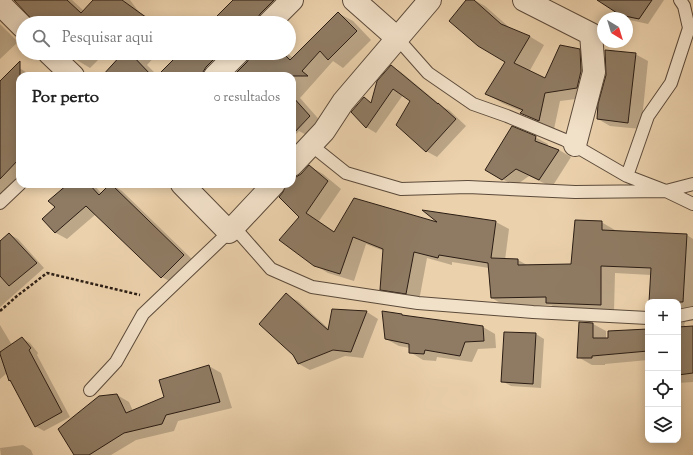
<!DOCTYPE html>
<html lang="pt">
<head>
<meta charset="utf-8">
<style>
	:root { --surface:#fff; --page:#f2f2f2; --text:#222; --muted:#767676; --line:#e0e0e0 }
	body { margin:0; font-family:"Sorts Mill Goudy",serif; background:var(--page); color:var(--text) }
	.controls { position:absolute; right:12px; bottom:12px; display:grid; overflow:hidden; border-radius:8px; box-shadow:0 2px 10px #0003 }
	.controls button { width:36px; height:36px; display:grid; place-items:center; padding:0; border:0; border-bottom:1px solid var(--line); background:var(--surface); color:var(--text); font:20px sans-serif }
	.compass { position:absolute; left:597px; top:12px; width:36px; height:36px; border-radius:50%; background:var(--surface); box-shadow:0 2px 10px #0003; rotate:142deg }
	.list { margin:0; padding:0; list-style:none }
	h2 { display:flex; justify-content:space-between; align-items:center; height:52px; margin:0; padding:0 16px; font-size:17px }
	h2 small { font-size:13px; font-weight:400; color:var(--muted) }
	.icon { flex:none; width:22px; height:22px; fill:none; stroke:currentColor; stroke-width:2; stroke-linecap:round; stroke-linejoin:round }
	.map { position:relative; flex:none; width:693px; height:455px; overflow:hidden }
	.search { position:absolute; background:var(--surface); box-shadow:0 2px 10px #0003; left:16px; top:16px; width:280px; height:44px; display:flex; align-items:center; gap:10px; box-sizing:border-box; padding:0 14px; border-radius:22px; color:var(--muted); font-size:15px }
	.panel { position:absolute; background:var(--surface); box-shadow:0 2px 10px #0003; left:16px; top:72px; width:280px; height:116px; border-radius:12px }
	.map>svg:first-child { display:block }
	.shadow { fill:#0003 }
	.building { fill:#8f7b63; stroke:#2b1d14 }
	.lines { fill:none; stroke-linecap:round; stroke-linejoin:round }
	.lane-casing { stroke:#5b4a3a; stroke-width:14 }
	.street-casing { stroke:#5b4a3a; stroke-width:24 }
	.path { stroke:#2b1d14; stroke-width:2.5; stroke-dasharray:3 2; stroke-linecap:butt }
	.lane { stroke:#f2e1c9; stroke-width:12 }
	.street { stroke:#f2e1c9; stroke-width:22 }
</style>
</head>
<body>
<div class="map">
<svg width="693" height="455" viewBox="0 0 693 455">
	<rect width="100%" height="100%" fill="#ebd1ac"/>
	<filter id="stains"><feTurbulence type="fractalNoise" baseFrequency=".005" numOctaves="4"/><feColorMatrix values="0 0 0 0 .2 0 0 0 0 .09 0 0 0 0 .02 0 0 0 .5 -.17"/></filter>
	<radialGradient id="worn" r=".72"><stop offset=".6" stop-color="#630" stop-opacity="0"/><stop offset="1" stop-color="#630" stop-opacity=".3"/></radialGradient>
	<path class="shadow" d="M15 0H72L84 11 95 0H130L139 12 149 18 146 23H37Z
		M234 0H275L287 10 274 23H211Z
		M468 0H474L485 6 511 29 529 36 544 45 529 72 545 79 579 50 595 59 592 97 560 101 554 129 537 122 522 113 523 112 502 103 487 94 506 62Z
		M608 0H664L648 24 630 20 621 14Z
		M338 13 353 21 371 40 343 68 333 61 300 98 324 125 312 138 299 131 292 138V76H234L248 62 251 57V53H287L293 58Z
		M0 24 18 42 0 59Z
		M68 53H105L90 68 75 59Z
		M123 53H158L147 65 158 76H103L124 54Z
		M202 53H243L227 69Z
		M635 54 648 61 641 129 610 126 598 119Z
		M16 66 32 76H20V182L0 203V83Z
		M391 66 401 72 443 107 449 110 466 126 437 157 426 151 412 100 403 95 376 133 366 127 364 98 372 103Z
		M535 137 548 144 547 146 559 150 571 157 552 187 529 176 515 186 486 170Z
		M309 166 323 174 341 189 319 221 335 232 496 222 509 229 505 260H518L527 265H572L601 222 615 230V231L687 235 693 239V316L687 317 684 325 687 327H693V382L678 383V302H650L651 275 615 273 614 312 560 310 551 305 505 306 492 298 489 268 452 262V265L427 258 419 301 395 297 382 289 384 251 366 244 354 281 328 273 315 265 300 217 287 187V184H292V171L293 178H296L302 174Z
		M66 184H93L102 194 111 184 122 191 195 262 173 283 162 277 96 214 67 239 56 233 43 219 56 207 68 186Z
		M9 234 18 239 44 268 0 307V242Z
		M286 295 298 301 329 329 333 310 367 312 378 319 363 358 345 356 310 370 299 364Z
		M405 317 483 327 495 334 496 348 478 349 472 362 437 357 436 361 423 360 410 352V348L399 346 386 339Z
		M593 324 606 331V339L648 330V329V360L605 364V365H592L578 357Z
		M0 325 12 345 22 338 30 343 38 353 37 355 70 417 44 431 35 426 13 382 9 381 7 373 0 379Z
		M536 334 544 339 541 388 511 386 502 381Z
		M209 366 221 373 232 408 178 421 174 431 136 440 111 455H76L117 395 129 402 133 411 165 398Z
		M23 445 31 450 33 455H1L0 448Z"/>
	<path class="building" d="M14 0H67L81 13 93 0H122L154 23H35Z
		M233 0H274L260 14 257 19V23H210Z
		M466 0H474L501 24 530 36 514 63 545 78 560 45 580 49 581 71 577 88 545 93 539 121 520 113 523 110 485 94 505 62 478 46 449 21Z
		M597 0H652L639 19 620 15Z
		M338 12 357 31 328 60 320 51 302 71 308 76H233L247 62 250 57V53H283L290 60Z
		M605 50 636 53 628 123 597 119 598 104 606 75Z
		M123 53H130L152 76H102Z
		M180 53H220L206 67 203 72V76H157Z
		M20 61V158L0 179V81Z
		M391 65 438 104V103L456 119 426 152 396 125 410 101 393 89 366 128 351 112 364 97 371 103 377 81Z
		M292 96 310 116 292 135Z
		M512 126 536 136 535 141 559 150 539 180 516 169 502 180 485 170Z
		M309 165 328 181 306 213 334 232 354 198 437 222 422 210 496 221 491 258 518 259V265L571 264 575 220 602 221V230L687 234 683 302H649L651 268 601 266V305L546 303V297L491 298 488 263 439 255 438 258 414 252 406 294 380 290 383 249 353 237 340 274 314 266 279 240 299 217 279 197 283 192 286 184H292V177H296L301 174Z
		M68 184H89L99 195 110 184H111L184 255 161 278 86 206 55 233 42 219 55 207 48 201Z
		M9 233 37 263 9 286 0 276V241Z
		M286 293 328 330 332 309 367 311 351 352 333 350 298 364 293 355 259 324Z
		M382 311 402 314V315L483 326 484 341 465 342 460 356 425 350 424 354 409 353V344L385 339Z
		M579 322 593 323V338H608V331L648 329V351L592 356V358H577Z
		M693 326V373L678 375V327Z
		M504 332 536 333 533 384 501 382Z
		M22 337 31 348 29 350 62 412 35 427 10 380 9 381 0 354V352Z
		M209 365 220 402 166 415 162 424 124 433 89 455H74L58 429 99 396 117 394 126 413 164 397 159 380Z"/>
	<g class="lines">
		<defs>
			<path id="lane" d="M397 38 428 73 473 104 507 116 565 140 627 176 648 116 671 83 689 28 684 6 680 0
				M311 145 346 173 401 189 468 187 575 192 666 191 693 184
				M627 176 666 191 693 204
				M0 203 20 184
				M234 227 271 269 312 287 418 303 533 312 648 318
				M678 316 693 313
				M90 390 116 362 143 314 229 232"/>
			<path id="street" d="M354 0 397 38
				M524 0 591 34 594 72 575 145
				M0 4 23 27
				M269 23 292 0
				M49 53 73 76
				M215 76 238 53
				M292 165 324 131 343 102 430 0
				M182 184 229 232 274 184"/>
		</defs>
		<use href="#lane" class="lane-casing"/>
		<use href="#street" class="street-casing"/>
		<path class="path" d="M0 311 17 296 47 273 140 295"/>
		<use href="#lane" class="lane"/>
		<use href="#street" class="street"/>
	</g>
	<rect width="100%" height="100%" filter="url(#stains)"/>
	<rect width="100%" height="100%" fill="url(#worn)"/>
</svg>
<div class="controls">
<button>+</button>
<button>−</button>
<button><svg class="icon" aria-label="locate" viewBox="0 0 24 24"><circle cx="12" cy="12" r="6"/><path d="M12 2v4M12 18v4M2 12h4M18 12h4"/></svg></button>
<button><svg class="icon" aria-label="layers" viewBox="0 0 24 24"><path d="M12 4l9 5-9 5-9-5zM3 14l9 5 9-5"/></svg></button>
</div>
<svg class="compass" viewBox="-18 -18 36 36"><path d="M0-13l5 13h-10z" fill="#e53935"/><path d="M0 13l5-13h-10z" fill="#767676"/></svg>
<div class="search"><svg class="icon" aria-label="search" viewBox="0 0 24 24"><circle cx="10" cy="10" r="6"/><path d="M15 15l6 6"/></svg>Pesquisar aqui</div>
<section class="panel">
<h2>Por perto<small>0 resultados</small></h2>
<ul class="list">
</ul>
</section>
</div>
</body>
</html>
